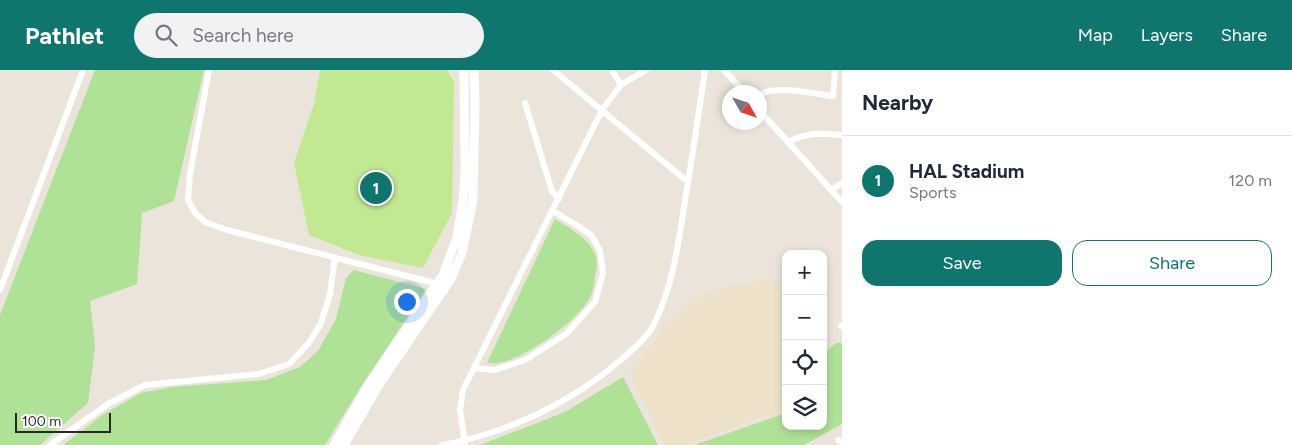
<!DOCTYPE html>
<html lang="en">
<head>
<meta charset="utf-8">
<style>
	:root { --surface:#fff; --page:#f2f2f3; --text:#1f2937; --muted:#747a83; --line:#e0e1e3; --accent:#0f766e }
	body { margin:0; font-family:Figtree,sans-serif; background:var(--page); color:var(--text) }
	.controls { position:absolute; right:15px; bottom:15px; display:grid; overflow:hidden; border-radius:10px; box-shadow:0 2px 8px #0003 }
	.controls button { width:45px; height:45px; display:grid; place-items:center; padding:0; border:0; border-bottom:1px solid var(--line); background:var(--surface); color:var(--text); font:25px sans-serif }
	.compass { position:absolute; left:722px; top:15px; width:45px; height:45px; border-radius:50%; background:var(--surface); box-shadow:0 2px 8px #0003; rotate:129deg }
	.scale { position:absolute; left:15px; bottom:12px; width:96px; box-sizing:border-box; padding-left:5px; border:2px solid #282828; border-top:0; font-size:14px; line-height:18px; white-space:nowrap; color:#282828; -webkit-text-stroke:4px #fff; paint-order:stroke }
	.you { position:absolute; left:406px; top:231px; width:18px; height:18px; margin:-12px; border:4px solid #fff; border-radius:50%; background:#1a73e8; box-shadow:0 0 0 8px #1a73e833 }
	.badge { display:grid; place-items:center; width:32px; height:32px; border-radius:50%; background:var(--accent); color:#fff; font-size:16px; font-weight:700 }
	.pin { position:absolute; translate:-50% -50%; border:2px solid #fff; box-shadow:0 1px 5px #0006 }
	.list { margin:0; padding:0; list-style:none }
	h2 { display:flex; justify-content:space-between; align-items:center; height:65px; margin:0; padding:0 20px; font-size:21px }
	h2 small { font-size:16px; font-weight:400; color:var(--muted) }
	.list li { display:grid; grid-template-columns:32px 1fr auto; gap:15px; align-items:center; box-sizing:border-box; height:90px; padding:0 20px; border-top:1px solid var(--line) }
	.list b { display:block; font-size:19px; white-space:nowrap }
	.list p { margin:0; font-size:16px; white-space:nowrap; color:var(--muted) }
	.list em { font-size:16px; font-style:normal; color:var(--muted) }
	.actions { display:flex; gap:10px; padding:15px 20px }
	.actions a { flex:1; padding:11px 0; border:1px solid var(--accent); border-radius:15px; text-align:center; font-size:18px; color:var(--accent) }
	.actions .main { background:var(--accent); color:#fff }
	.icon { flex:none; width:28px; height:28px; fill:none; stroke:currentColor; stroke-width:2; stroke-linecap:round; stroke-linejoin:round }
	.map { position:relative; flex:none; width:842px; height:375px; overflow:hidden }
	header { display:flex; align-items:center; gap:30px; box-sizing:border-box; height:70px; padding:0 25px; background:var(--accent); color:#fff }
	header strong { font-size:24px }
	nav { display:flex; gap:28px; margin-inline-start:auto; font-size:18px }
	.search { width:350px; height:45px; background:var(--page); display:flex; align-items:center; gap:12px; box-sizing:border-box; padding:0 18px; border-radius:28px; color:var(--muted); font-size:19px }
	main { display:flex }
	aside { flex:1; background:var(--surface) }
	.map>svg:first-child { display:block }
	.education { fill:#ede2c9 }
	.green { fill:#afe197 }
	.pitch { fill:#c2e892 }
	.lines { fill:none; stroke-linecap:round; stroke-linejoin:round }
	.street { stroke:#fff; stroke-width:6 }
	.secondary { stroke:#fff; stroke-width:9 }
</style>
</head>
<body>
<header>
<strong>Pathlet</strong>
<div class="search"><svg class="icon" aria-label="search" viewBox="0 0 24 24"><circle cx="10" cy="10" r="6"/><path d="M15 15l6 6"/></svg>Search here</div>
<nav><a>Map</a><a>Layers</a><a>Share</a></nav>
</header>
<main>
<div class="map">
<svg width="842" height="375" viewBox="0 0 842 375">
	<rect width="100%" height="100%" fill="#ebe4da"/>
	<path class="education" d="M774 208 786 221V326L782 340 686 375H665L630 304 666 255 707 221Z"/>
	<path class="green" d="M95 0H204L174 131 142 143 137 214 90 231 95 276 88 333 40 375H0V245Z
		M555 149C569 158 591 169 596 187 598 193 596 200 595 206 594 212 594 219 591 225 580 250 525 289 498 293 495 294 490 293 487 293Z
		M354 200 426 219 360 318 325 375H63L104 344 141 323 171 317 266 310 300 297 318 281 336 249 346 208Z
		M836 273H842V354L804 375H694L786 343V356H823V284Z
		M623 307 658 375H480L565 342Z"/>
	<path class="pitch" d="M320 0H447L454 12 452 143 423 198 359 185 309 165 294 93 314 34Z"/>
	<g class="lines">
		<path class="street" d="M209 0 190 104 188 130 195 143 205 152 227 160 446 216
			M553 0 688 112
			M612 0 621 15
			M724 0 744 22
			M759 25C776 14 813 24 833 26L835 0
			M525 33 552 121 559 129
			M759 40 842 132
			M788 72C808 62 820 63 842 65
			M831 120 842 113
			M0 220 83 0
			M841 256 842 255
			M474 298 495 300 525 290 566 264 595 232 603 203 600 181 592 166 578 156 553 141
			M838 370 842 372
			M465 374 460 340 463 320 602 40 621 15 646 0
			M50 375 108 334 145 315 259 304 289 294 309 273 321 253 330 224 335 187
			M442 375C508 363 571 333 622 289 631 281 648 267 653 256 674 215 679 169 686 124 693 83 699 41 705 0"/>
		<path class="secondary" d="M334 375 369 314 443 205 457 167 463 131 465 106 464 0
			M344 375 380 313 451 209 462 183 473 130 475 33 474 0"/>
	</g>
</svg>
<div class="controls">
<button>+</button>
<button>−</button>
<button><svg class="icon" aria-label="locate" viewBox="0 0 24 24"><circle cx="12" cy="12" r="6"/><path d="M12 2v4M12 18v4M2 12h4M18 12h4"/></svg></button>
<button><svg class="icon" aria-label="layers" viewBox="0 0 24 24"><path d="M12 4l9 5-9 5-9-5zM3 14l9 5 9-5"/></svg></button>
</div>
<svg class="compass" viewBox="-18 -18 36 36"><path d="M0-13l5 13h-10z" fill="#e53935"/><path d="M0 13l5-13h-10z" fill="#747a83"/></svg>
<div class="scale">100 m</div>
<div class="you"></div>
<div class="pin badge" style="left:376px;top:118px">1</div>
</div>
<aside>
<h2>Nearby<small></small></h2>
<ul class="list">
<li><span class="badge">1</span><div><b>HAL Stadium</b><p>Sports</p></div><em>120 m</em></li>
</ul>
<div class="actions"><a class="main">Save</a><a>Share</a></div>
</aside>
</main>
</body>
</html>
